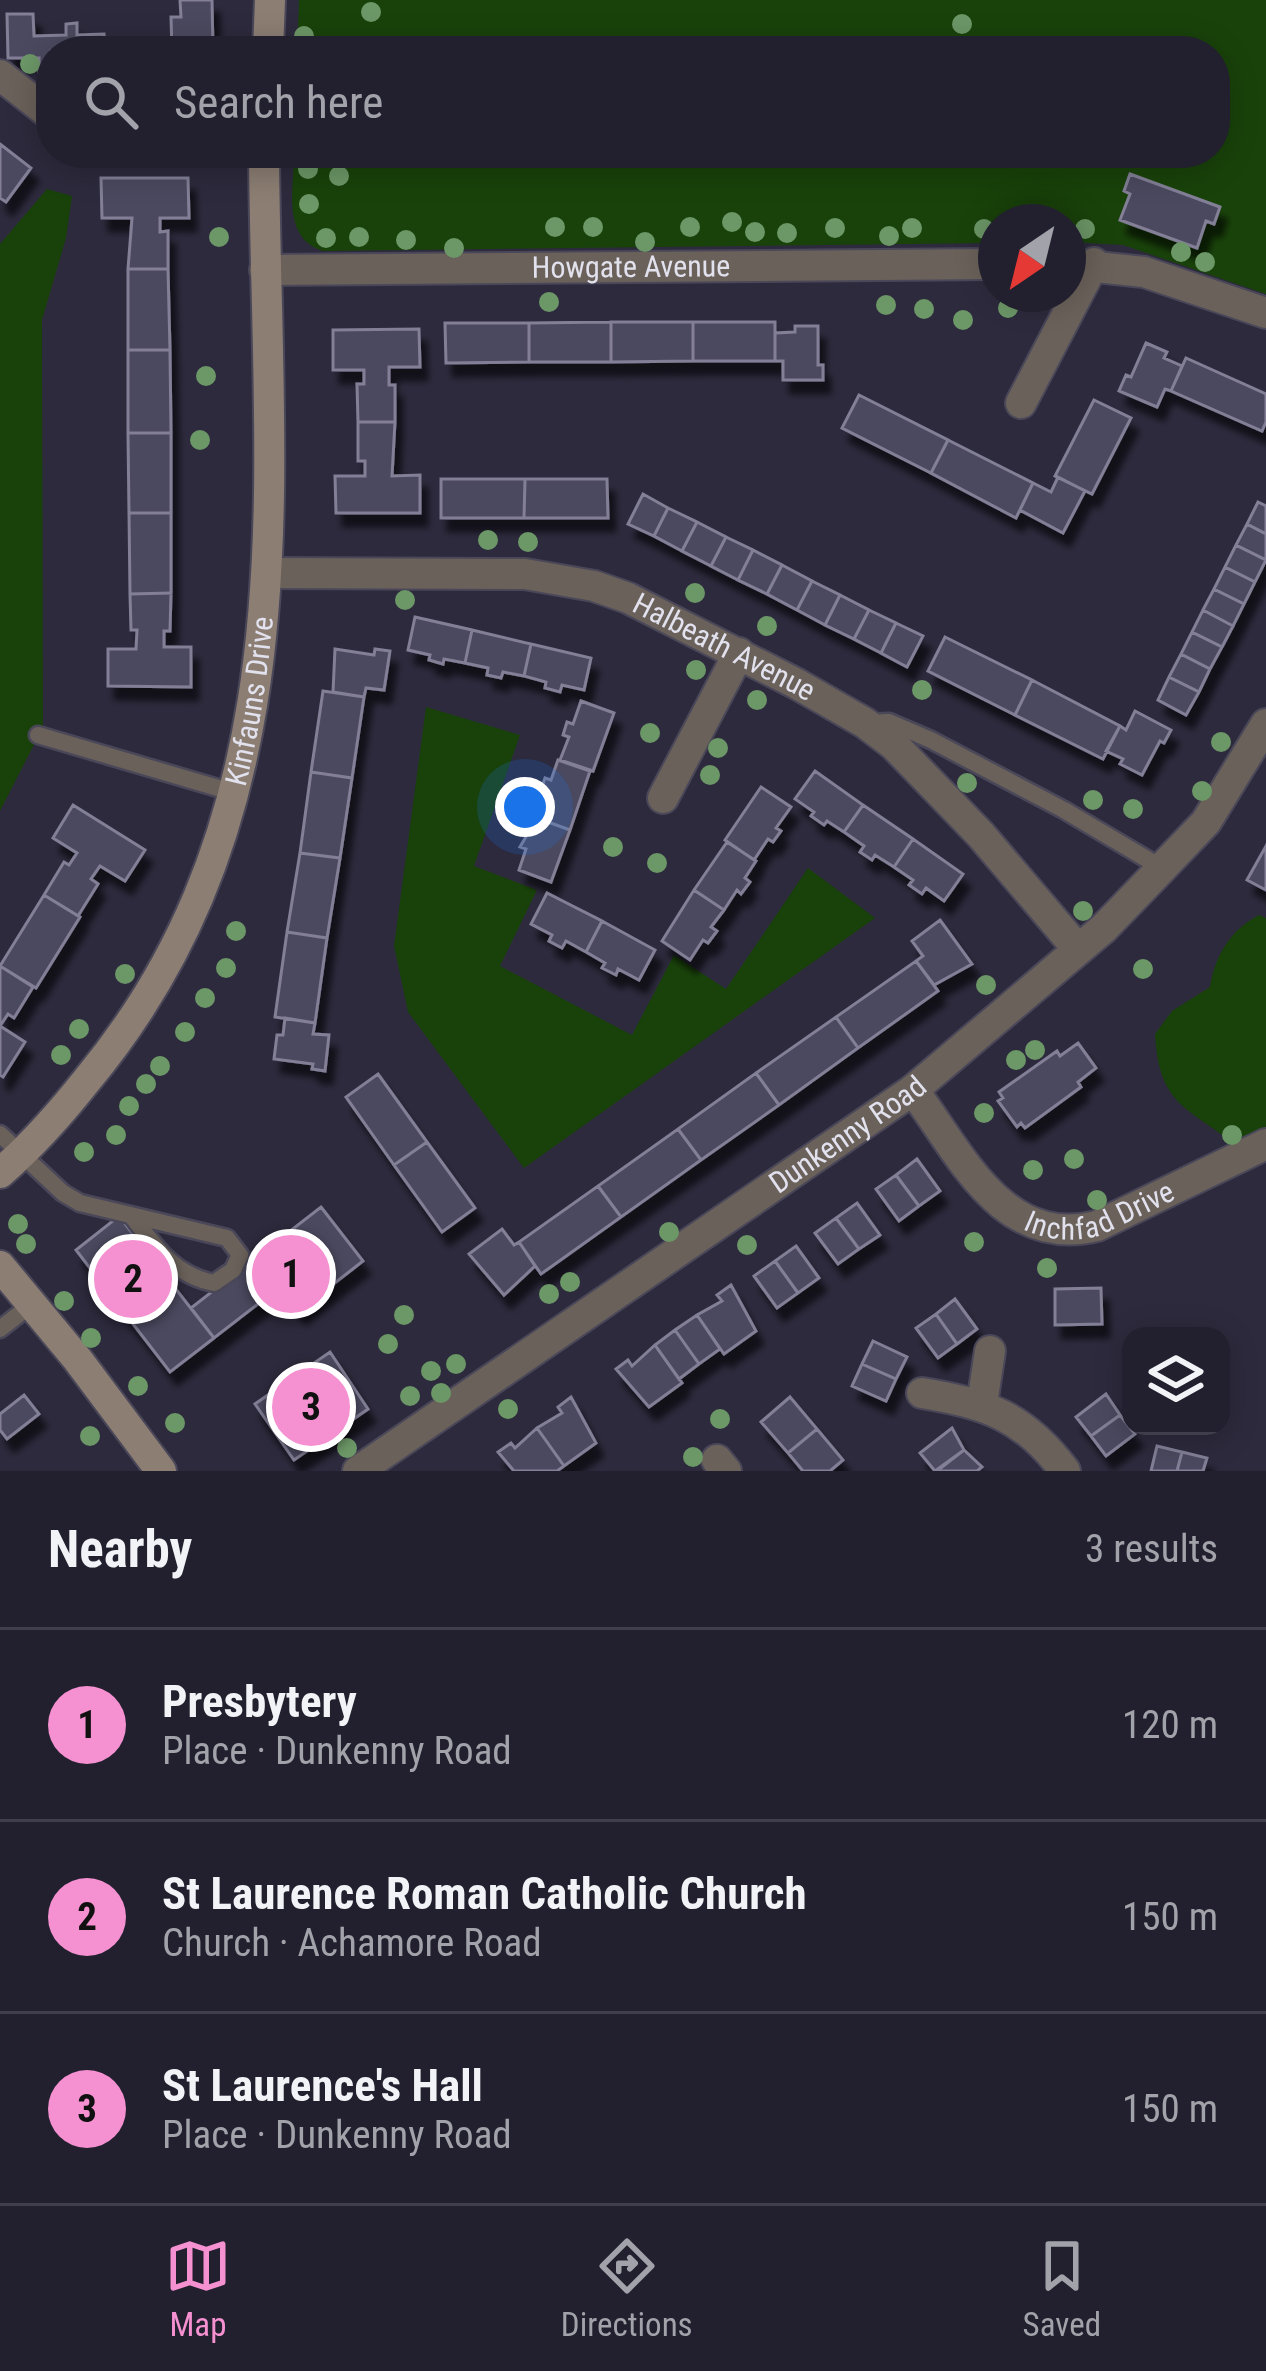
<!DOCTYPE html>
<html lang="en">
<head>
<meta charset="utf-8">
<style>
	:root { --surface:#22202e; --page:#2a2836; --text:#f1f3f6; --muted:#a2a3aa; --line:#3f3e4a; --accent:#f590d1 }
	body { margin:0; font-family:"Roboto Condensed",sans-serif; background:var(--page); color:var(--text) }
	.controls { position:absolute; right:36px; bottom:36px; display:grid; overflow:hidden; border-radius:24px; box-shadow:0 6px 30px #0003 }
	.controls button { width:108px; height:108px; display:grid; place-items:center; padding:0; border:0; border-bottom:3px solid var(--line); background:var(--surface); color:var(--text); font:60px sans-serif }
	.compass { position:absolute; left:978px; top:204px; width:108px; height:108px; border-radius:50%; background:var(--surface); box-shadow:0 6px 30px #0003; rotate:215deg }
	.you { position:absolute; left:525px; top:807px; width:42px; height:42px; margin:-30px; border:9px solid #fff; border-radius:50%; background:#1a73e8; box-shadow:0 0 0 18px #1a73e833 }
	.badge { display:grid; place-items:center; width:78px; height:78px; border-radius:50%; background:var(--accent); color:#111; font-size:39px; font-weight:700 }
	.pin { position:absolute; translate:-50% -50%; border:6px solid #fff; box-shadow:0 3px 12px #0006 }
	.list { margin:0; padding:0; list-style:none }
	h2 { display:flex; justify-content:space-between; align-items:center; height:156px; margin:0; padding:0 48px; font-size:51px }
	h2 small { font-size:39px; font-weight:400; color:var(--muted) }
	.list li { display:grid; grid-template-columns:78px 1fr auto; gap:36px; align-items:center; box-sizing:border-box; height:192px; padding:0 48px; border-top:3px solid var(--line) }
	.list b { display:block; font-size:45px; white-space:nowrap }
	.list p { margin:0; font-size:39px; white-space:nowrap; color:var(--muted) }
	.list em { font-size:39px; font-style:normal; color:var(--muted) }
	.icon { flex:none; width:66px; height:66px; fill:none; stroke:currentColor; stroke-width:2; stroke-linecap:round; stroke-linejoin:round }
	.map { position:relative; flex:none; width:1266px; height:1471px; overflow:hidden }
	.search { position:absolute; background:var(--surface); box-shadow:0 6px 30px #0003; left:36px; right:36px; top:36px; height:132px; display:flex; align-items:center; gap:30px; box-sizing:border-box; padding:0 42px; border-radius:48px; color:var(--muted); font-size:45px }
	.sheet { height:732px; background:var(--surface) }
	nav { display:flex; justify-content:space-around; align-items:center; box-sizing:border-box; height:168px; border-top:3px solid var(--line); background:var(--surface); font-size:33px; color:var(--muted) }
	nav a { display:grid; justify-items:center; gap:6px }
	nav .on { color:var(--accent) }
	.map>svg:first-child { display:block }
	.green { fill:#19420a }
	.building { fill:#4c495f; stroke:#827f96; stroke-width:3; filter:url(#shadow) }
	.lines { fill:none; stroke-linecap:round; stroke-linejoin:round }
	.lane-casing { stroke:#4a4759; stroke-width:21 }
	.street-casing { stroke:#4a4759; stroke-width:34 }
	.secondary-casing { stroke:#4a4759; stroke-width:34 }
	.lane { stroke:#6a615a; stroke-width:16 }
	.street { stroke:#6a615a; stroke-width:30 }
	.secondary { stroke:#8c7e73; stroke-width:30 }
	.tree { fill:#6c9767 }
	.labels { text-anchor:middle; stroke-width:10; stroke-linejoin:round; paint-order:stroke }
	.street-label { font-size:30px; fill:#e2e1ee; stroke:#15141d }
</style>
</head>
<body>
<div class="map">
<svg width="1266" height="1471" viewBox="0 0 1266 1471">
	<defs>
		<filter id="shadow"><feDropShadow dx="7" dy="13" stdDeviation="3" flood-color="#0009"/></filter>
	</defs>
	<rect width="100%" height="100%" fill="#2d2a3d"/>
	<path class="green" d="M299 0H1266V294L1123 245 1068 242V222H996V243L323 251C281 238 294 188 294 153H1215V51H297Z
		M47 189 72 196 66 238 42 320 43 727 0 811V244Z
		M426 707 520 735 474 866 537 890 500 966 632 1035 674 955 726 989 808 868 875 918 524 1168 408 1012 394 946Z
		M1259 915 1266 918V1129L1235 1144C1184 1106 1159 1103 1155 1034L1172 1011 1210 987C1215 956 1230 930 1259 915Z"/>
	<path class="building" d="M180 0H212L213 51H172L171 17H181Z
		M7 14H33L34 36 66 35V24L77 23V35L104 34 105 51H51V73H39V58H8Z
		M0 144 31 168 6 202 0 198Z
		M1130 174 1220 207 1214 224 1206 221 1197 248 1120 220 1130 194 1124 191Z
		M101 178H188L189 218H160V232L168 231V269H128L132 218H102Z
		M128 269H168L170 350H128Z
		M611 322V362H529V323Z
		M611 322H693V361L611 362Z
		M693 322H775V361H693Z
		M445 323H529V362L446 363Z
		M795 326H818V365H823V380H783V361H775V333L795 332Z
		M419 329 420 367H389V385H395V422H358L357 384H364V370H333V330Z
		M1146 343 1167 352 1164 358 1182 366 1171 391 1165 389 1157 407 1119 391 1126 375 1131 377Z
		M128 350H170L171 433H128Z
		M1186 358 1266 394V422L1262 431 1171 391Z
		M859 395 948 440 931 473 842 428Z
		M1094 400 1131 418 1092 494 1055 476Z
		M358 422H395L392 476 420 475V513H336L335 476H365V461H358Z
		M128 433H171V513H129Z
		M948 440 1033 483 1016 518 931 473Z
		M1058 477 1085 491 1063 533 1020 510 1033 483 1051 492Z
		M441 479H525L524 518H441Z
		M525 479H607L608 518H524Z
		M643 494 668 508 654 536 628 524Z
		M1258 502 1266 506V534L1247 524Z
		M668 508 697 522 682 551 654 536Z
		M129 513H171V593L130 594Z
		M697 522 726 537 711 566 682 551Z
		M1247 524 1266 534V560L1236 545Z
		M726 537 753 550 738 580 711 566Z
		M1236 545 1266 560 1255 582 1225 567Z
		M753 550 782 565 767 594 738 580Z
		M782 565 812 581 797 610 767 594Z
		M1225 567 1255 582 1244 604 1214 589Z
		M812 581 840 595 825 625 797 610Z
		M1214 589 1244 604 1233 626 1203 610Z
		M171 593 170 631H164V647H191V687L108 686V649H136L137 630H131L130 594Z
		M840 595 869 610 854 639 825 625Z
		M869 610 896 623 881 653 854 639Z
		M1203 610 1233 626 1222 647 1192 632Z
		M415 617 472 630 465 663 444 659 443 664 429 660 430 655 408 650Z
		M896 623 923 636 907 667 881 653Z
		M472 630 531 644 524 676 503 672 501 678 487 675 488 668 465 663Z
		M1192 632 1222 647 1210 669 1181 654Z
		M945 637 1032 680 1015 715 928 671Z
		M531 644 591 658 584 690 562 685 560 692 545 688 546 682 524 676Z
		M335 649 374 655 375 649 390 651 384 690 366 688 364 697 333 692Z
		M1181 654 1210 669 1199 692 1169 677Z
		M1169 677 1199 692 1186 715 1158 700Z
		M1032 680 1120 726 1103 759 1015 715Z
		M323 691 364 697 352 778 311 772Z
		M581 701 614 713 593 771 560 760 569 737 563 735 567 722 573 724Z
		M1135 711 1171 730 1164 743 1160 741 1142 775 1120 764 1123 759 1106 751 1120 726 1126 730Z
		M558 760 590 771 570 830 537 818 547 792 541 790 545 778 551 780Z
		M815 771 863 805 844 832 827 821 824 825 811 816 814 812 795 799Z
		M311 772 352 778 340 858 300 853Z
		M761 787 791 807 776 828 781 831 773 842 768 839 754 860 725 840Z
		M73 805 145 850 125 881 100 866 91 879 98 884 78 916 44 895 64 862 69 865 77 853 53 838Z
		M863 805 913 839 894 867 875 855 872 860 860 852 864 846 844 832Z
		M537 818 570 830 551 882 519 870 526 849 520 847Z
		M913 839 963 874 944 901 926 888 922 894 909 885 913 880 894 867Z
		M727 842 756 861 745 878 750 882 741 894 737 890 724 910 694 890Z
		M1266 846V890L1247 880Z
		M300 853 340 858 327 938 287 932Z
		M694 890 724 910 711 927 717 931 708 943 703 940 690 960 662 941Z
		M547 893 602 921 586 952 566 941 562 948 549 941 552 935 531 924Z
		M44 895 80 917 36 988 0 966Z
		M940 920 972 964 934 985 916 961 923 956 912 941Z
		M602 921 655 950 639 980 618 969 616 975 602 968 605 963 586 952Z
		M287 932 327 938 315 1023 275 1017Z
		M916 961 938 991 858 1048 836 1017Z
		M0 966 33 987 14 1018 8 1014 0 1026Z
		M836 1017 858 1048 779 1105 756 1073Z
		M285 1018 315 1023 313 1034 329 1035 325 1071 312 1069 313 1064 274 1059 277 1035H283Z
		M0 1026 25 1042 3 1077 0 1075Z
		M1078 1043 1096 1068 1078 1082 1081 1087 1025 1128 1021 1123 1017 1127 998 1101 1003 1098 999 1092 1057 1051 1060 1056Z
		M756 1073 779 1105 701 1160 678 1129Z
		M378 1074 427 1142 394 1165 346 1097Z
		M678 1129 701 1160 621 1217 598 1186Z
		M427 1142 475 1208 442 1232 394 1165Z
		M917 1159 940 1191 919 1206 896 1175Z
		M896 1175 919 1206 899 1221 876 1189Z
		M598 1186 621 1217 541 1274 519 1242Z
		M857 1203 880 1235 859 1249 836 1218Z
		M321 1207 363 1261 299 1311 280 1287 214 1338 191 1308Z
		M119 1216 214 1338 170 1372 76 1250Z
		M836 1218 859 1249 838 1264 815 1233Z
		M502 1229 514 1245 519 1242 535 1266 504 1295 469 1254Z
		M796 1246 819 1278 798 1293 775 1261Z
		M775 1261 798 1293 777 1308 754 1276Z
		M731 1285 756 1331 724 1354 697 1315 722 1301 717 1295Z
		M1101 1288 1102 1324 1055 1325V1289Z
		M955 1299 977 1329 957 1344 936 1314Z
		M936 1314 957 1344 938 1358 916 1328Z
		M697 1315 720 1349 699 1364 675 1330Z
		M675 1330 699 1364 679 1379 655 1345Z
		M873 1341 907 1357 896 1379 862 1364Z
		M655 1345 682 1383 649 1407 616 1369 628 1360 632 1366Z
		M330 1352 368 1409 294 1460 255 1404Z
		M862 1364 896 1379 886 1401 852 1386Z
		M1106 1394 1120 1415 1091 1436 1076 1417Z
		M24 1395 39 1414 7 1439 0 1430V1414Z
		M571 1397 596 1443 564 1466 537 1428 562 1413 558 1407Z
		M790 1397 817 1429 788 1453 761 1422Z
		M1120 1415 1135 1434 1106 1456 1091 1436Z
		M537 1428 564 1466 557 1471H514L498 1452 511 1443 515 1448Z
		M952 1428 964 1450 935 1471 920 1453Z
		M817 1429 843 1460 830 1471H803L788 1453Z
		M1157 1446 1182 1452 1177 1471H1151Z
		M964 1450 982 1467 977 1471H937Z
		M1182 1452 1207 1458 1203 1471H1177Z"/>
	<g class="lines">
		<defs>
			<path id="lane" d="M865 723 889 722 931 740 1064 810 1162 868
				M38 735 235 793
				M0 1134 63 1193 80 1203 227 1238 240 1255 233 1270 214 1283C173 1275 156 1247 131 1215
				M0 1329 32 1304"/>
			<g id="street">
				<path d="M0 75 51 115"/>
				<path d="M1068 264 1144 272 1266 313"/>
				<path id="s1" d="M265 270 996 264"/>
				<path d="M1021 403 1094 263"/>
				<path id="s2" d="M268 573 525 574 594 586 628 598 797 684 865 723 894 745 981 835 1077 948"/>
				<path d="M663 798 739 653"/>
				<path id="s3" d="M913 1090C961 1154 1002 1249 1097 1226L1266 1144"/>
				<path d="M922 1393C987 1404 1024 1416 1065 1471"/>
				<path d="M982 1404 990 1351"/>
				<path d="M717 1460 726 1471"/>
				<path id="s4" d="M358 1471 913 1090 1104 928 1162 868 1206 822 1266 724"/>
			</g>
			<g id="secondary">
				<path d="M268 51 270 0"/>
				<path id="s5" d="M0 1173C33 1145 60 1114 87 1080 313 808 266 481 264 153"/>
				<path d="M0 1266 78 1360 161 1471"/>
			</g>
		</defs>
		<use href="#lane" class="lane-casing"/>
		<use href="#street" class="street-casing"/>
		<use href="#secondary" class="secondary-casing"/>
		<use href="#lane" class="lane"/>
		<use href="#street" class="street"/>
		<use href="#secondary" class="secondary"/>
	</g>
	<g class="tree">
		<circle cx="371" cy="12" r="10"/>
		<circle cx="962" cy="24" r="10"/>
		<circle cx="304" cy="36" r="10"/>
		<circle cx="30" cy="64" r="10"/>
		<circle cx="308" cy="169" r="10"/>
		<circle cx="339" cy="176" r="10"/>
		<circle cx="309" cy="204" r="10"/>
		<circle cx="732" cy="222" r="10"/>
		<circle cx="555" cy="227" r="10"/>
		<circle cx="593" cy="227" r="10"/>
		<circle cx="690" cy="227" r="10"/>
		<circle cx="835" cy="228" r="10"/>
		<circle cx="912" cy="228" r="10"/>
		<circle cx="984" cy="229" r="10"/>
		<circle cx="1085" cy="229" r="10"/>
		<circle cx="755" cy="232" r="10"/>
		<circle cx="787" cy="233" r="10"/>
		<circle cx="889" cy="236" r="10"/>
		<circle cx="219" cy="237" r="10"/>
		<circle cx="359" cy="237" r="10"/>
		<circle cx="326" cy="238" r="10"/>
		<circle cx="406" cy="240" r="10"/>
		<circle cx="645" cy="242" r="10"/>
		<circle cx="454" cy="248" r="10"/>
		<circle cx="1181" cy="252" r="10"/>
		<circle cx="1205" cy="262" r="10"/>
		<circle cx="549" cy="302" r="10"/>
		<circle cx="886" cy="305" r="10"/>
		<circle cx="1008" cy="308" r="10"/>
		<circle cx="924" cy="309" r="10"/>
		<circle cx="963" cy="320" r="10"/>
		<circle cx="206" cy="376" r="10"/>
		<circle cx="200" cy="440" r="10"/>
		<circle cx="488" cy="540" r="10"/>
		<circle cx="528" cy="542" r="10"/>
		<circle cx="695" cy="593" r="10"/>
		<circle cx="405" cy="600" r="10"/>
		<circle cx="767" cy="626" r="10"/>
		<circle cx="696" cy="670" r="10"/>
		<circle cx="922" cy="690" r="10"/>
		<circle cx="757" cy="700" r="10"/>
		<circle cx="650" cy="733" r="10"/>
		<circle cx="1221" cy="742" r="10"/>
		<circle cx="718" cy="748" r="10"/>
		<circle cx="710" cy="775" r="10"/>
		<circle cx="967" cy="783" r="10"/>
		<circle cx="1202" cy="791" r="10"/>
		<circle cx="1093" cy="800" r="10"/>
		<circle cx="1133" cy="809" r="10"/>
		<circle cx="613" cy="847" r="10"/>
		<circle cx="657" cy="863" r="10"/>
		<circle cx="1083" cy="911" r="10"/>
		<circle cx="236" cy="931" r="10"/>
		<circle cx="226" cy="968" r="10"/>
		<circle cx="1143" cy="969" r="10"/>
		<circle cx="125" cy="974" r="10"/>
		<circle cx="986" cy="985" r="10"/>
		<circle cx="205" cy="998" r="10"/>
		<circle cx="79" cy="1029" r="10"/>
		<circle cx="185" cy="1032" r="10"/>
		<circle cx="1035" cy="1050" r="10"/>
		<circle cx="61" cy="1055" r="10"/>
		<circle cx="1016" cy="1060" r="10"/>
		<circle cx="160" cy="1066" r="10"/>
		<circle cx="146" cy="1084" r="10"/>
		<circle cx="129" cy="1106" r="10"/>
		<circle cx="984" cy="1113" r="10"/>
		<circle cx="116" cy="1135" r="10"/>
		<circle cx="1232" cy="1135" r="10"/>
		<circle cx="84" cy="1152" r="10"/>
		<circle cx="1074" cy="1159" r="10"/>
		<circle cx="1033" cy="1170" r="10"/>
		<circle cx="1097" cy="1200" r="10"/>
		<circle cx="18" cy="1224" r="10"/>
		<circle cx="669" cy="1232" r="10"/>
		<circle cx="974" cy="1242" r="10"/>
		<circle cx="26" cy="1244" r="10"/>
		<circle cx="747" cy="1245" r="10"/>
		<circle cx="1047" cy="1268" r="10"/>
		<circle cx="570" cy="1282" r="10"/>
		<circle cx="549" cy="1294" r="10"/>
		<circle cx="64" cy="1301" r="10"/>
		<circle cx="404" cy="1315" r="10"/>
		<circle cx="91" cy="1338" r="10"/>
		<circle cx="388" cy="1344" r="10"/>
		<circle cx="456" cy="1364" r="10"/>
		<circle cx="431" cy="1371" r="10"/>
		<circle cx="138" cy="1386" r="10"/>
		<circle cx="441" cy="1393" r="10"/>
		<circle cx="410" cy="1396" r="10"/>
		<circle cx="508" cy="1409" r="10"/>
		<circle cx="720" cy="1419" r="10"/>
		<circle cx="175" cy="1423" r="10"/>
		<circle cx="90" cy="1436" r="10"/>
		<circle cx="347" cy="1448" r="10"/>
		<circle cx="693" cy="1457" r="10"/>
	</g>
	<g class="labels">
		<g class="street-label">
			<text dy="10" stroke="none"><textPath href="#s1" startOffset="366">Howgate Avenue</textPath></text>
			<text dy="10" stroke="none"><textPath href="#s2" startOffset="471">Halbeath Avenue</textPath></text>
			<text dy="10" stroke="none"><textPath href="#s5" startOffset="546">Kinfauns Drive</textPath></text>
			<text dy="10" stroke="none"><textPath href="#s4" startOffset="594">Dunkenny Road</textPath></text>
			<text dy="10" stroke="none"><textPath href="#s3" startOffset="252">Inchfad Drive</textPath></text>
		</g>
	</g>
</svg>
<div class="controls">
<button><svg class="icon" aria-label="layers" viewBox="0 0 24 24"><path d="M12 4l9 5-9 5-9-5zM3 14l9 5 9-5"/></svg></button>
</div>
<svg class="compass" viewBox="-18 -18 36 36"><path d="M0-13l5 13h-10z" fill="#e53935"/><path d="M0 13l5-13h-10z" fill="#a2a3aa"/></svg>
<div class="you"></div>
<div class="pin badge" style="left:291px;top:1274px">1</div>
<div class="pin badge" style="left:133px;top:1279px">2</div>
<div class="pin badge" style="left:311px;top:1407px">3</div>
<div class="search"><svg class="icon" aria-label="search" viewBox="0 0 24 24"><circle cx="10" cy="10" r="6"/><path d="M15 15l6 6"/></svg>Search here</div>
</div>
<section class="sheet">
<h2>Nearby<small>3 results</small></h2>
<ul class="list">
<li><span class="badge">1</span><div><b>Presbytery</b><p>Place · Dunkenny Road</p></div><em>120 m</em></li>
<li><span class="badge">2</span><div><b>St Laurence Roman Catholic Church</b><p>Church · Achamore Road</p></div><em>150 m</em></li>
<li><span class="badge">3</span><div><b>St Laurence's Hall</b><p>Place · Dunkenny Road</p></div><em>150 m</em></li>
</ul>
</section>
<nav>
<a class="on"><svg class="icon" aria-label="map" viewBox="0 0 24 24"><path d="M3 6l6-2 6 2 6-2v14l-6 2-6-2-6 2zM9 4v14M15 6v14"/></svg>Map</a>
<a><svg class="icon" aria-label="directions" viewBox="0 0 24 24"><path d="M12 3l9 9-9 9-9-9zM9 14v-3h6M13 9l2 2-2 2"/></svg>Directions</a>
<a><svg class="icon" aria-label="saved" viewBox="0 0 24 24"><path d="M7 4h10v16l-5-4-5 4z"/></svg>Saved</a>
</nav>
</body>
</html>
